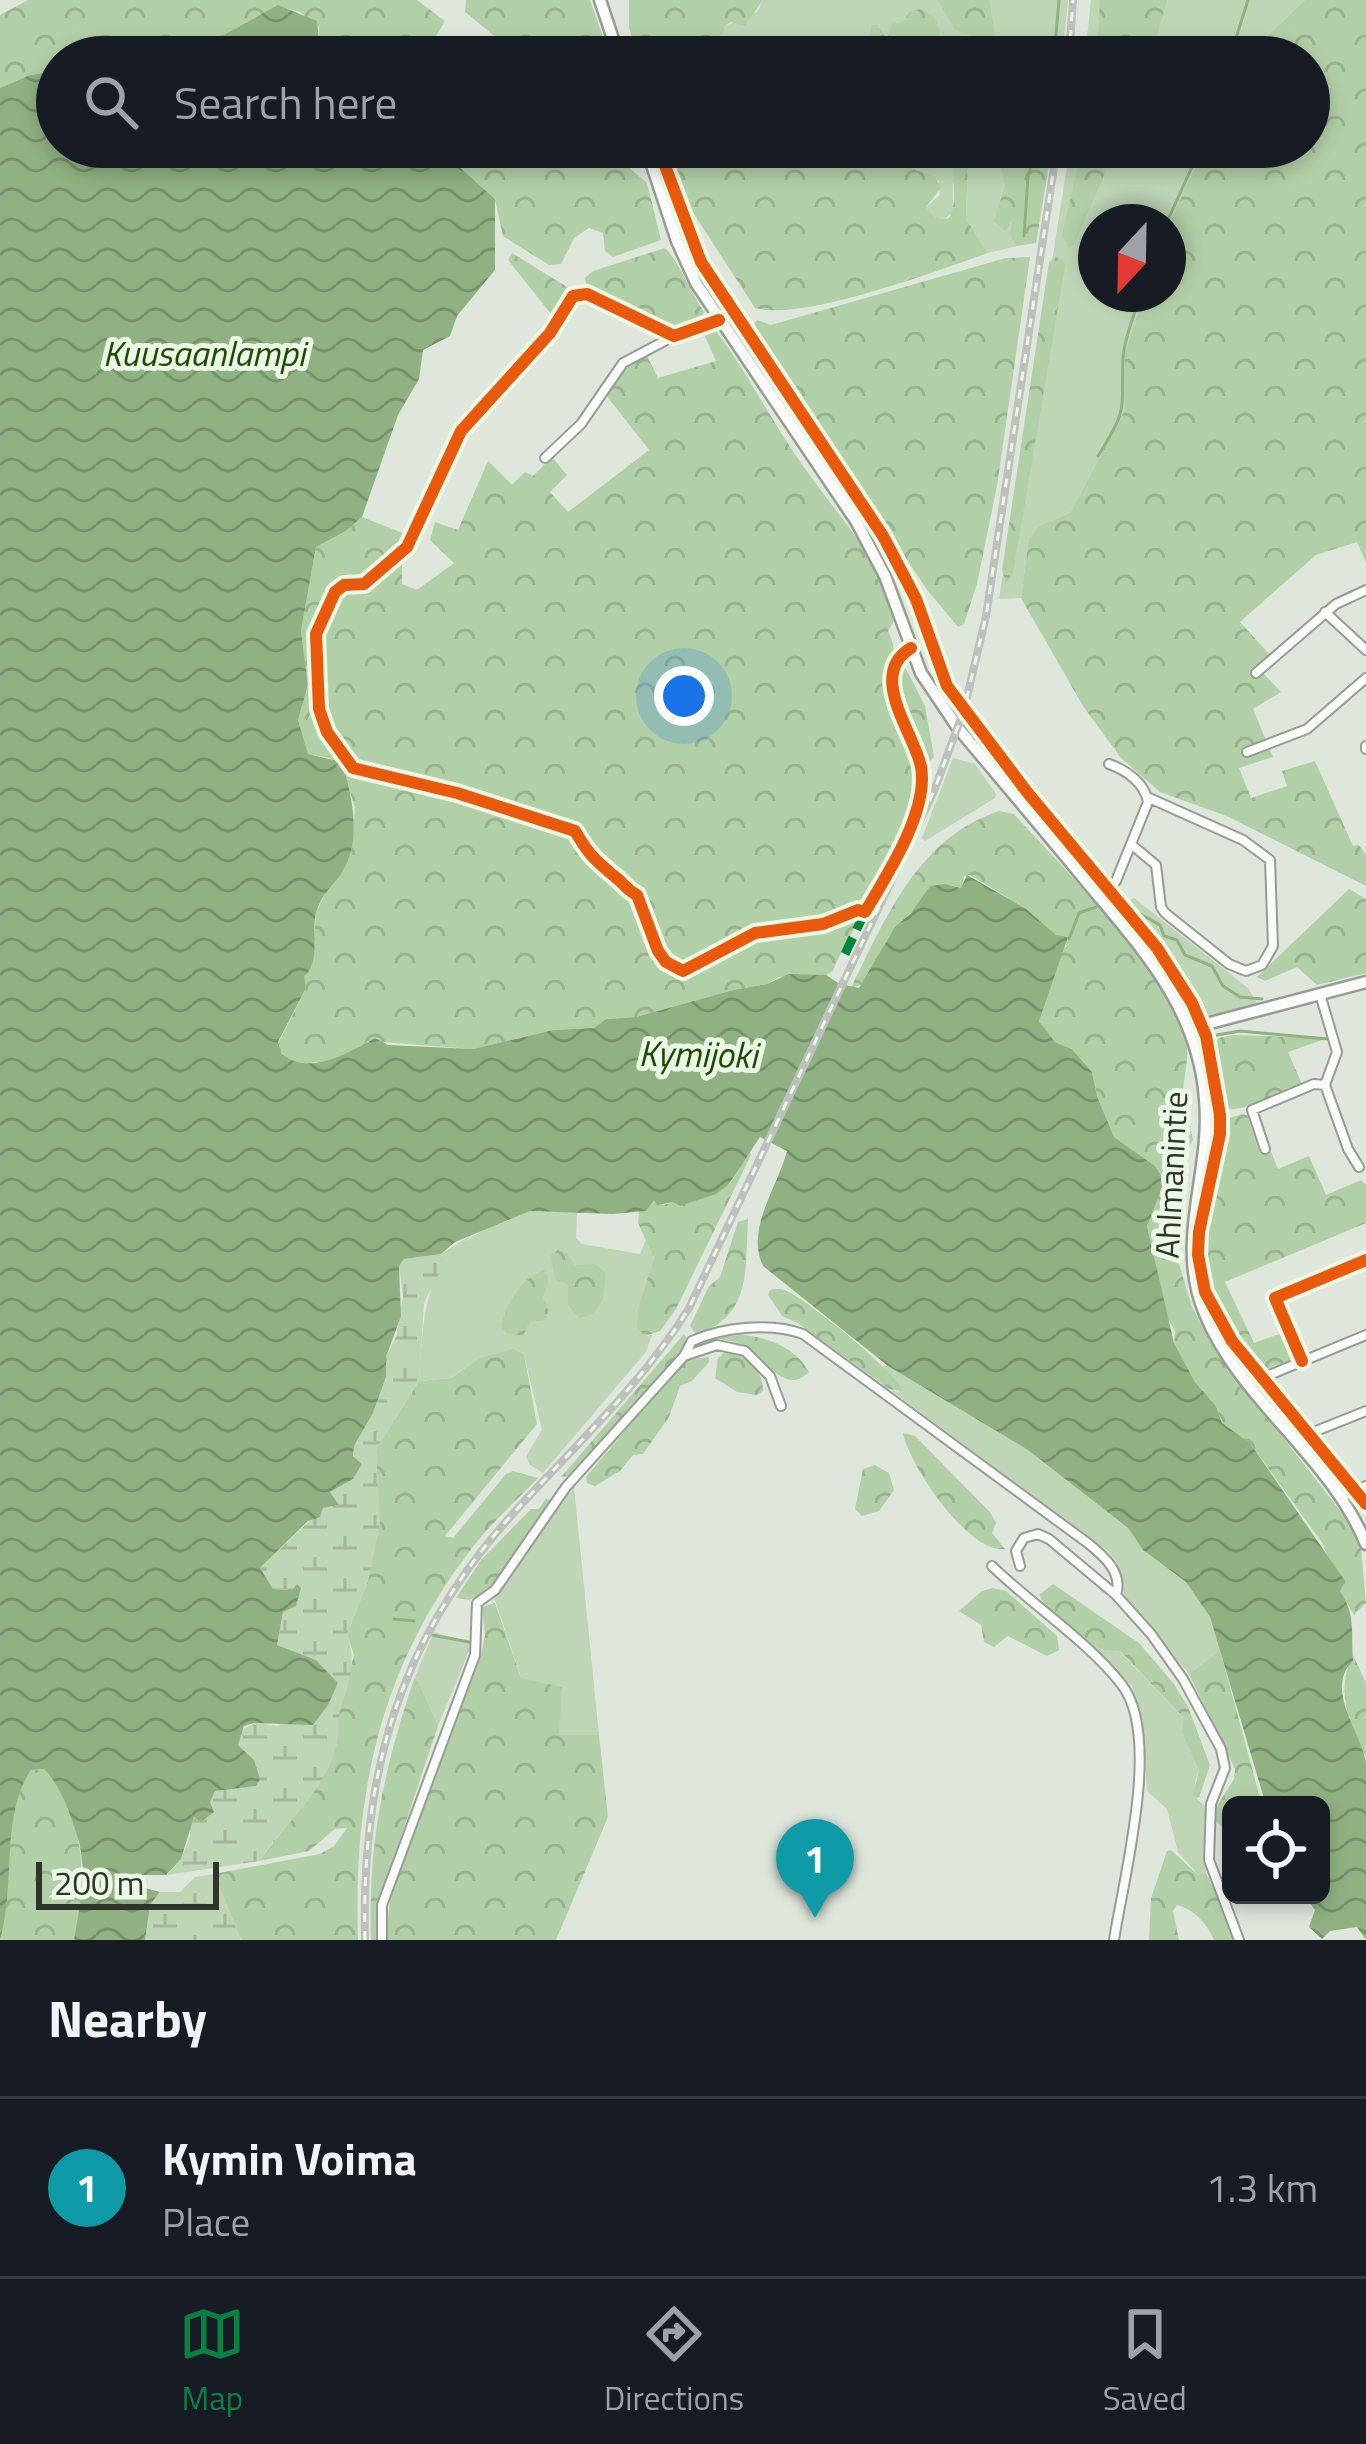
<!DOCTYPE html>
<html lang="en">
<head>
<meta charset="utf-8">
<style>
	:root { --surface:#171b24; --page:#242831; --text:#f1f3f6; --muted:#9ea1a6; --line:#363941; --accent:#0b8043 }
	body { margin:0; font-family:"Titillium Web",sans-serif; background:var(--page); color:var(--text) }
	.controls { position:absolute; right:36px; bottom:36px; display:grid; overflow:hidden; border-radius:18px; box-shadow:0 6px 18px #0003 }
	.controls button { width:108px; height:108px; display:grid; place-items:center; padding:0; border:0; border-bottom:3px solid var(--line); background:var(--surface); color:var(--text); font:60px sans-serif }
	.compass { position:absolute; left:1078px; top:204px; width:108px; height:108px; border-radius:50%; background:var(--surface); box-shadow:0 6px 18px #0003; rotate:202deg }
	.scale { position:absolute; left:36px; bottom:30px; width:183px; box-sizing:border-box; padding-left:12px; border:6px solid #2e332c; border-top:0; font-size:33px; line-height:42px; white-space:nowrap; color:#2e332c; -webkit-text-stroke:9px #eaf8e5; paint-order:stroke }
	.you { position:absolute; left:684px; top:696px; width:42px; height:42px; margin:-30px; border:9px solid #fff; border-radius:50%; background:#1a73e8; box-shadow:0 0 0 18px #1a73e833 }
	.badge { display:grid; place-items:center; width:78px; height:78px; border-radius:50%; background:var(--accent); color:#fff; font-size:39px; font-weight:700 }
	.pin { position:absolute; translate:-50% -99px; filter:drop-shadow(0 3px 6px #0008) }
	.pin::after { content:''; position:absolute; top:63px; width:42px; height:36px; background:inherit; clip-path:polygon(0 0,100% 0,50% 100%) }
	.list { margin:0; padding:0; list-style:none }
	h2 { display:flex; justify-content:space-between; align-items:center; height:156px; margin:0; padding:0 48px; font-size:51px }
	h2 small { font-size:39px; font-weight:400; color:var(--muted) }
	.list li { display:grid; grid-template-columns:78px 1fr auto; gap:36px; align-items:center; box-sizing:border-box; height:180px; padding:0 48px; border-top:3px solid var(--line) }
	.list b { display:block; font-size:45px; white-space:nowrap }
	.list p { margin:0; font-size:39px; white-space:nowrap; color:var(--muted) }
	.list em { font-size:39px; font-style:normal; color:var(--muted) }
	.icon { flex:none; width:66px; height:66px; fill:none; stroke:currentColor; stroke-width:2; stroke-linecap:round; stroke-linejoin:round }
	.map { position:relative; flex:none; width:1366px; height:1940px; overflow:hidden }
	.search { position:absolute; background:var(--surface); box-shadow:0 6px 18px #0003; left:36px; right:36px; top:36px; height:132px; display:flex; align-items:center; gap:30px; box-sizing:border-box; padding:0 42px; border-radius:66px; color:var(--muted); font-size:45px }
	.sheet { height:336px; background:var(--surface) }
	nav { display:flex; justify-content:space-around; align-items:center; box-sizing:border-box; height:168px; border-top:3px solid var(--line); background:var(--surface); font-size:33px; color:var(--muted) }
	nav a { display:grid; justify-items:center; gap:6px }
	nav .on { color:var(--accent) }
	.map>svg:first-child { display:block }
	.green { fill:#bed5b6 }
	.forest { fill:url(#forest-crowns) }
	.wetland { fill:url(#wetland-marsh) }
	.water { fill:url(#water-waves) }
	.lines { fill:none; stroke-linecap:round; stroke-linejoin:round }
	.stream { stroke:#90b282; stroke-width:3 }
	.street-casing { stroke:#969c93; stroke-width:12 }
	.secondary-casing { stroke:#969c93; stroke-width:15 }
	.street { stroke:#fafbfa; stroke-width:8 }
	.secondary { stroke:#fafbfa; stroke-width:10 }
	.rail-casing { stroke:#bec0bd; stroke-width:8 }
	.rail { stroke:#eaf8e5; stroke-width:3; stroke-dasharray:9; stroke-linecap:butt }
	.quiet { stroke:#00873e; stroke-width:9; stroke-dasharray:18 9; stroke-linecap:butt }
	.cycleway-casing { stroke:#eaf8e5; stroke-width:20 }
	.cycleway { stroke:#e8590c; stroke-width:12 }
	.labels { text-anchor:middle; stroke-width:10; stroke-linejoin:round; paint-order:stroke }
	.street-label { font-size:33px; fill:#2e332c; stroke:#eaf8e5 }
	.water-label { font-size:36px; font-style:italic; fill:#1e4a03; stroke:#eaf8e5 }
</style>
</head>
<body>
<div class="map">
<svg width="1366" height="1940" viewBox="0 0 1366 1940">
	<defs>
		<pattern id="forest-crowns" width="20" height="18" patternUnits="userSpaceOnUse" patternTransform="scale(3)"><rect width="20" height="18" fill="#b2d0a7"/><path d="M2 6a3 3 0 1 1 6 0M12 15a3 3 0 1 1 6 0" fill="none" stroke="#99b390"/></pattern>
		<pattern id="wetland-marsh" width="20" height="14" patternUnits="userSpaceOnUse" patternTransform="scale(3)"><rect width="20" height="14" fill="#bed5b6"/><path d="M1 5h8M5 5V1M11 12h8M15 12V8" fill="none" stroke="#a4b79d"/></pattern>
		<pattern id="water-waves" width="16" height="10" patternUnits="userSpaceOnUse" patternTransform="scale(3)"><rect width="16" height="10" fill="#90b282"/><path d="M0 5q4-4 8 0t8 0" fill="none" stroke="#76916b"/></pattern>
	</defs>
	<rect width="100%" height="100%" fill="#dfe7dc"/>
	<path class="green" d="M763 0H1068L1062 57H807L797 42 747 51 752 57H709L719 48 725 26 757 12Z
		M1091 0H1305L1245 57H1085Z
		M887 147H1049L1033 242 988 253 966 219 968 161 953 184V212L943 220 931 216 926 207 940 195 939 181 915 170 919 155 908 150 893 159 887 155Z
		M1070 147H1204L1168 227V222H1096V294H1144L1125 353V410L1070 513 1040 526 1029 538 1021 598 999 599Z
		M953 758 975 764 996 794 995 798 925 841 922 838Z
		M1134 898 1248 988 1259 1006 1204 1017 1179 968 1126 902Z
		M530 1211 577 1212 576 1238 582 1244 640 1254 646 1239 654 1258 638 1308 645 1336 652 1335 646 1352 543 1473 530 1465 526 1456 542 1430 524 1354 478 1359 450 1378 419 1381C425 1284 428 1244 530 1211Z
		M882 1366H888L1028 1450 1128 1528 1143 1550 1186 1582 1210 1617 1220 1650 1189 1674 1125 1598 1117 1562 1108 1551 889 1389 900 1393Z
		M574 1487 599 1735 559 1736 521 1678 494 1597Z
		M1048 1609 1104 1650 1120 1652 1184 1718 1199 1770 1195 1782 1197 1799 1206 1807V1873L1199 1876 1178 1852 1167 1809 1147 1791 1143 1723 1132 1686Z
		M434 1632 472 1644 438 1726 418 1681 414 1679Z"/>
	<path class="forest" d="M28 0H417L445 21 436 36 440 57H329L320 49 319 27 300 12 277 6 211 42 150 57H57V71L30 75 0 88V15Z
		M466 0H590L610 57H520L465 12Z
		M629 0H763L745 26 731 22 725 26 719 48 709 57H637L629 27Z
		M938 0H989L995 35 982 57H965L975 48 974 37 954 29Z
		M1100 0H1167L1151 57H1097Z
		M1305 0H1366V563L1357 542 1316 555 1240 622 1270 655 1258 668 1281 692 1253 709 1273 757 1239 768 1251 798 1287 786 1282 771 1315 761 1353 846 1359 845 1366 855V886L1229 817 1160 792 1121 758 1083 706 1021 598 1029 538 1039 526 1070 513 1125 410V353L1144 294H1168V227L1204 147H1309V57H1245Z
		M920 9 935 17 940 31 938 41 919 46 915 57 855 54 852 44 868 40 872 25H878L887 40 892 24 903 22 910 12Z
		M436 147H605L647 183 661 240 613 257 605 251 603 233 589 228 574 238 561 264 549 265 503 236 495 199Z
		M672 147H887V155L893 159 908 150 917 151 915 170 935 176 941 188 926 207C932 216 938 221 949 218 961 197 946 172 960 153L968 161 966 219 988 253C939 270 802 322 755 308L692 211 671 170Z
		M997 147H1052L1036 243 1016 246 1010 233 1013 219 1005 231 994 221 1005 186Z
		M1082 147H1116L1074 245 1069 247 1062 235Z
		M665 248C681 264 690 292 704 312L700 323 668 327 587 288 585 278 593 271Z
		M512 253 567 287 568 292 555 319 508 260Z
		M1030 257 997 486 977 584 964 624 958 627 928 591 751 330 757 320 771 325 1006 258Z
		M1056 257 1064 260 1065 266 1013 573 1006 583 1002 570 1049 262Z
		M709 328 715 330C749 374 773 425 806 470 845 525 876 552 894 621L888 631C902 659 887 675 891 704 894 729 917 747 918 773 919 830 856 917 833 971L826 975 779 977 767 984 733 990 636 1017 606 1019 595 1028 553 1030 473 1049 368 1041C349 1059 313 1067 288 1061L277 1046 306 988 303 976 312 966 316 913 353 835 355 808 343 768 330 758 307 754 298 720 308 685 301 631 316 547 346 531 362 517 410 536 396 549 402 561V584L417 590 454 563 430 540 435 522 458 530 488 461 512 485 525 472 533 476 552 457 567 475 550 492 568 512 649 450 606 395 620 371 645 352 658 378 716 361 702 330Z
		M903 663 925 706 934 757 928 763C911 736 887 696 903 663Z
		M999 811 1014 814C1060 865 1172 975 1186 1041 1190 1058 1183 1078 1183 1095 1184 1109 1191 1126 1193 1140L1182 1159 1181 1183 1187 1190 1174 1247 1192 1307 1216 1352 1342 1513 1361 1548 1366 1603 1354 1615 1340 1591 1323 1544 1250 1443 1222 1423 1216 1406 1195 1382 1174 1343 1175 1331 1167 1317 1147 1226 1165 1180 1155 1166 1114 1137 1097 1096 1092 1072 1072 1049 1055 1042 1039 1021 1060 951 1067 946 1025 908 970 875 964 876 962 888 950 885 928 888 924 898 888 938 864 984 851 988C886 917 918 838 999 811Z
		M1349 889 1366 899V973L1317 985 1297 967 1265 981 1257 977Z
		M1233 1035 1328 1038 1288 1052 1302 1084C1277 1095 1248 1112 1222 1109L1214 1047 1219 1038Z
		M1242 1114 1247 1115 1260 1154 1271 1152 1278 1169 1309 1156 1326 1195 1361 1180 1366 1185V1223L1225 1282 1254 1343 1285 1332 1293 1353 1290 1360 1264 1370C1250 1354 1233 1338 1222 1320 1184 1253 1222 1190 1223 1120Z
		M749 1149 751 1155 676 1309 660 1331 645 1336 637 1328 638 1308 654 1258 638 1223 639 1211H646L649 1202 655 1199 663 1205 730 1184Z
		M748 1219C745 1266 753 1317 696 1334L690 1326 709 1286 720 1277 738 1222Z
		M558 1250 567 1253 575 1265 595 1264 606 1273 603 1298 594 1314 579 1318 568 1305V1285L555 1279 551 1255Z
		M544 1270 549 1278 543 1298 549 1312 545 1320 530 1322 523 1336 506 1333 501 1326C506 1304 522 1277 544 1270Z
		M770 1290C779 1289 781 1288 789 1292 813 1305 893 1369 903 1391L889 1389 798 1323 782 1316 768 1295Z
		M684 1334 687 1339 680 1356 567 1477H561Z
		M742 1335C768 1337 796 1348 809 1372 784 1397 765 1357 745 1346 736 1341 725 1341 717 1338Z
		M513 1349 524 1354 537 1424 445 1536 453 1538 506 1474 513 1471 538 1478C515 1502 489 1525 469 1552 380 1669 353 1795 358 1940H241L214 1874 320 1854 334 1846 347 1828 335 1829 309 1851 259 1861 320 1783 337 1743 336 1722 354 1655 347 1634 368 1581 379 1525 376 1449 419 1381 451 1378 478 1359Z
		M725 1352C747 1352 763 1370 763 1391L757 1395 737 1392 715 1378 718 1358Z
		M709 1357V1362L692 1381 680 1386 669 1417 643 1454 633 1455 620 1471 595 1486 587 1483 586 1477 684 1360Z
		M903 1433 915 1436 990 1512 996 1523 992 1533 1005 1549C969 1555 908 1463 903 1433Z
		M875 1465 889 1473 894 1490 879 1511 862 1516 855 1509 863 1469Z
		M546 1498 552 1502 488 1592 469 1600 456 1598 481 1560 531 1509H539Z
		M1053 1584 1139 1643 1174 1684 1188 1707 1210 1765 1199 1798 1193 1796 1199 1770 1182 1732 1184 1718 1121 1652 1104 1650 1091 1642 1048 1609 1039 1595Z
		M992 1588 1006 1591 1057 1636 1059 1650 1047 1656 1008 1636 994 1647 984 1642 981 1625 959 1611 982 1591Z
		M495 1603 521 1678 562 1687 559 1735H599L608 1817 556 1940H386L390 1899 481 1655 485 1636 482 1607Z
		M1220 1650 1262 1805H1231V1823L1223 1828 1216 1821 1217 1806 1234 1779 1235 1769 1189 1674Z
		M1353 1655 1366 1683V1757C1347 1727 1336 1687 1353 1655Z
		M414 1679 418 1681 438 1726 376 1911 377 1940H371C368 1842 383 1772 414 1679Z
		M44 1769C84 1810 90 1888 74 1940H0C15 1888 0 1813 31 1770Z
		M1171 1850 1198 1875 1206 1873 1230 1923 1233 1940H1214C1207 1924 1194 1909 1177 1905L1173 1911 1179 1940H1149L1151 1898 1167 1851Z"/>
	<path class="wetland" d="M473 1234 446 1260 424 1303 419 1381 376 1449 380 1525 368 1581 347 1634C358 1665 347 1685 339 1715 336 1725 339 1734 337 1743 328 1788 284 1825 259 1861L167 1875 181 1859 190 1837V1824L215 1791 255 1786 254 1760 238 1745 239 1732 254 1723 279 1726 316 1660 277 1645 283 1612 292 1590 273 1589 260 1568 323 1508 338 1505 330 1492 353 1479 354 1446 373 1413 386 1377V1357L396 1337 403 1296 399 1266 404 1259 441 1254Z
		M214 1874 241 1940H145L150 1905 160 1892H180L195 1877Z"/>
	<path class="water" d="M278 5 317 21 320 48 329 57H150L211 42Z
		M57 71V147H437L495 199V270L457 316 450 336 423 350 419 379 398 415 362 517 346 531 316 547 301 631 308 685 298 720 308 754 342 762C352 796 363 840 341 874 331 888 323 892 316 913 311 932 321 964 304 976L306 988 278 1042 282 1054C309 1077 350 1052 375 1038L388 1045 473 1049 553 1030 594 1028 606 1019 636 1017 733 990 767 984 789 974 826 975 840 984 859 988 895 927 911 913 930 886 945 884 961 888 967 875 1025 908 1056 935 1068 937 1039 1021 1055 1042 1072 1049 1092 1072 1097 1096 1114 1137 1155 1166 1165 1181 1147 1226 1174 1343 1195 1382 1216 1406 1222 1423 1250 1443 1345 1581 1340 1591C1356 1614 1351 1633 1353 1661 1323 1689 1363 1735 1366 1763 1366 1817 1366 1885 1366 1940L1357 1927 1330 1931 1322 1939 1309 1927 1315 1910 1304 1895H1321V1805H1266L1210 1617 1186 1582 1143 1550 1128 1528 1028 1450 888 1366 763 1266C745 1230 778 1186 787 1151L760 1137 729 1184 716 1194 680 1206 673 1202 657 1205 654 1200 646 1211 613 1214 530 1211 455 1242 441 1254 404 1259 399 1266 401 1316 386 1357V1377L373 1413 354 1446 353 1456 362 1464 353 1479 330 1492 339 1505 323 1508 320 1517 308 1521 260 1568 273 1589 292 1590 297 1584 301 1588 296 1606 283 1612 277 1645 316 1660 338 1683 328 1705 313 1725 254 1723 244 1726 238 1745 254 1760 260 1779 256 1786 215 1791 210 1802 214 1812 201 1822 194 1817 181 1859 166 1875H126L131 1884 160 1892 150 1905 145 1940H74L84 1882 88 1879C80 1867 83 1857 79 1842 71 1816 63 1789 44 1769L31 1770C0 1815 16 1887 0 1940V88L30 75Z"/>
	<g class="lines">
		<path class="stream" d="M1054 57 1059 0
			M1230 57 1248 0
			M1167 222 1201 147
			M1024 236 1028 176 1038 147
			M1098 456C1129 407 1121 411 1123 358 1124 338 1135 313 1141 294
			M1128 907 1160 925 1164 936 1177 940 1185 955 1212 966 1223 986 1240 997 1262 999
			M1069 939 1079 913 1096 907
			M1211 1036 1240 1031 1328 1039
			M394 1619 414 1621
			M432 1635 469 1642"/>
		<defs>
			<path id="street" d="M545 458 581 424 623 363 674 336
				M413 534 461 431 550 333 575 294H587L674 336 719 320
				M1325 612 1366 650
				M1256 673 1336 604 1366 590
				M1366 746V749
				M1247 752 1307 729 1366 678
				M1132 845 1156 865 1161 907 1165 913 1229 964 1246 971 1262 965 1273 946 1270 860 1243 840 1147 797
				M1099 896 1116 881 1148 802C1145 783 1126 770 1109 764
				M865 912C887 875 929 811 921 767 915 734 866 675 911 648
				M1320 994 1337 1052 1325 1085 1348 1149 1359 1167
				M1265 1149 1252 1110 1314 1084 1325 1085
				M684 1356 692 1341C723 1327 771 1322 803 1334L1089 1544C1105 1557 1123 1573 1116 1595
				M1302 1361 1275 1298 1366 1260
				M1250 1383 1366 1335
				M1296 1439 1366 1411
				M1341 1497 1366 1486
				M992 1566C1032 1605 1089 1642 1122 1685 1162 1737 1123 1880 1114 1940
				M1020 1566 1016 1551 1024 1538 1038 1534 1049 1539 1116 1595 1151 1634 1183 1679 1221 1749 1225 1768 1211 1804 1209 1860 1239 1940
				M382 1940V1905L475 1655 477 1603 495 1590 566 1487 684 1356 717 1345 745 1351 770 1376 781 1406"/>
			<path id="secondary" d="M600 0 619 57
				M646 147 677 241 696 283 856 521 885 576 921 673 958 728C1001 779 1044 830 1086 881 1142 949 1198 1007 1205 1099 1212 1173 1174 1241 1205 1314 1241 1401 1330 1456 1366 1544
				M1191 1028 1366 982"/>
		</defs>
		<use href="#street" class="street-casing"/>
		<use href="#secondary" class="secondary-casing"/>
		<use href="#street" class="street"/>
		<use href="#secondary" class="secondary"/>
		<defs>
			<path id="rail" d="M1069 57 1073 0
				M365 1940C361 1775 398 1642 510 1517 572 1448 640 1387 689 1308L934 791 964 710 986 616 1057 147"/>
		</defs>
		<use href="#rail" class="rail-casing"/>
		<use href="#rail" class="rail"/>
		<path class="quiet" d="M845 954 865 912"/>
		<defs>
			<path id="cycleway" d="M658 147 701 262 883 536 916 599 947 686 1027 792 1157 948 1192 1003 1206 1036 1220 1115V1134L1199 1232 1198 1255 1205 1292 1232 1341 1366 1504
				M719 320 674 336 587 294 573 296 550 333 461 431 407 547 364 584 344 585 335 592 316 634 319 709 327 732 353 768 457 793 575 831C589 855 594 859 614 876 624 883 625 889 637 895L658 951 666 962 683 971 755 933 823 924 858 910 865 912C887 875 929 811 921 767 915 734 866 675 911 648
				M1302 1361 1275 1298 1366 1260"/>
		</defs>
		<use href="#cycleway" class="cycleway-casing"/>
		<use href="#cycleway" class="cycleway"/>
	</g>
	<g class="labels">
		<g class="street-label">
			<text transform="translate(1171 1175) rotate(-87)" y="12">Ahlmanintie</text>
		</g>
		<g class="water-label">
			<text x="204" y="366">Kuusaanlampi</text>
			<text transform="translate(698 1054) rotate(1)" y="13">Kymijoki</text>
		</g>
	</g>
</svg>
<div class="controls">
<button><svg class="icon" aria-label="locate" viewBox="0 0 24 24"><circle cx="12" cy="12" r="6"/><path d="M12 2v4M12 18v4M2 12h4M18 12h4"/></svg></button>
</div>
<svg class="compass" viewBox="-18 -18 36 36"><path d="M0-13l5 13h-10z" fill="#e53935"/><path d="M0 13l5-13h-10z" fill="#9ea1a6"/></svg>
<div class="scale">200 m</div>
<div class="you"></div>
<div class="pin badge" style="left:815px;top:1918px;background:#0f9aa8">1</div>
<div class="search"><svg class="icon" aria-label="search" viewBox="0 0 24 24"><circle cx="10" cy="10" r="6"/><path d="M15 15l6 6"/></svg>Search here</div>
</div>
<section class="sheet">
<h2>Nearby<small></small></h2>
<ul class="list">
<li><span class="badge" style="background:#0f9aa8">1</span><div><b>Kymin Voima</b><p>Place</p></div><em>1.3 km</em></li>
</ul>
</section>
<nav>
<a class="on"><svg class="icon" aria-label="map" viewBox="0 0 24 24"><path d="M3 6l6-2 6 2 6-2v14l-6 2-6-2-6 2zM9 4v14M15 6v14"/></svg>Map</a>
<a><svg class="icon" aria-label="directions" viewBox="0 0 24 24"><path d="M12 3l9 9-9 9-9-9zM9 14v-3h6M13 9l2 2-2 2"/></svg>Directions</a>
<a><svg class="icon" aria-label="saved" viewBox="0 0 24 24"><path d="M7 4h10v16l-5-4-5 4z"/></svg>Saved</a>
</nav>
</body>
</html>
